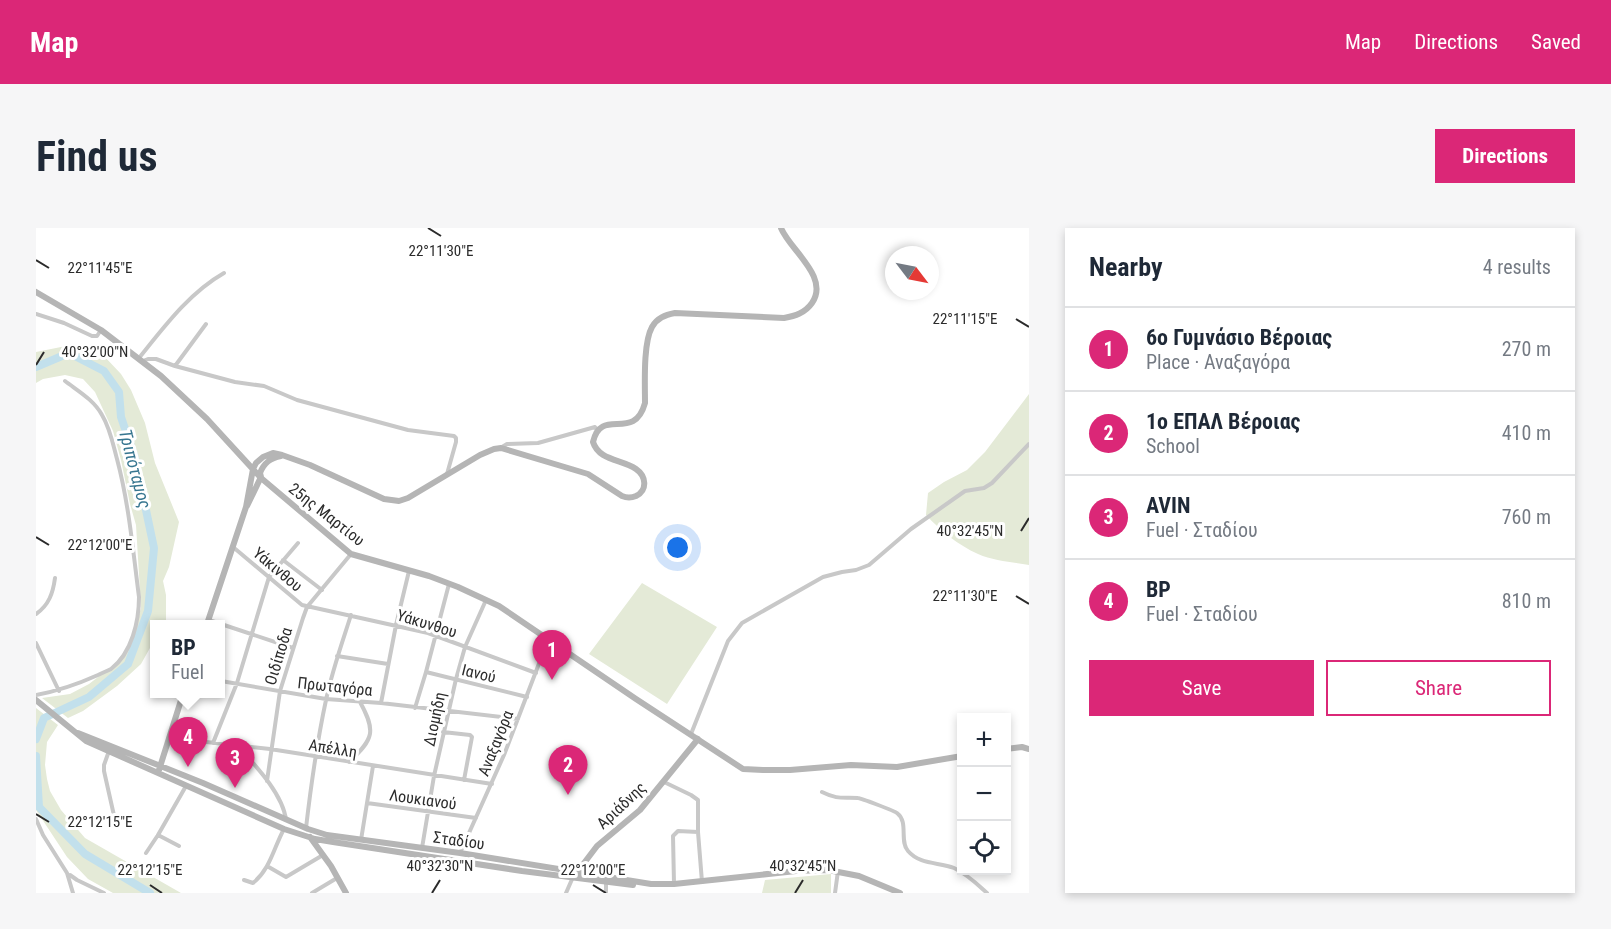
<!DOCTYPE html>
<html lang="en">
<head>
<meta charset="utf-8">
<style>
	:root { --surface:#fff; --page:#f6f6f7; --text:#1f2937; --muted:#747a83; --line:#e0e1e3; --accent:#db2777 }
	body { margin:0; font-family:"Roboto Condensed",sans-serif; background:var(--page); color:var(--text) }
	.controls { position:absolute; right:18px; bottom:18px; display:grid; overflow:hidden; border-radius:0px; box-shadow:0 3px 9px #0003 }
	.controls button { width:54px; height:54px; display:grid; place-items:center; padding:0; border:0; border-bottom:2px solid var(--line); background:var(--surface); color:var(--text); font:30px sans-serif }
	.compass { position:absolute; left:849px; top:18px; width:54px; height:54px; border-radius:50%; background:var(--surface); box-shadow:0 3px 9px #0003; rotate:122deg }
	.you { position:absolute; left:642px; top:320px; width:21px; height:21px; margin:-15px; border:4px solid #fff; border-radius:50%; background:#1a73e8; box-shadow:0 0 0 9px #1a73e833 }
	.badge { display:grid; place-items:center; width:39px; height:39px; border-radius:50%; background:var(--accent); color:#fff; font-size:20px; font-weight:700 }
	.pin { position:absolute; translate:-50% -50px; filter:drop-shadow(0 2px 3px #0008) }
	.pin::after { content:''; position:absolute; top:32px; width:21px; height:18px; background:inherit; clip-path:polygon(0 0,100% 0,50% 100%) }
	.popup { position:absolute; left:114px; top:392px; width:75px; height:78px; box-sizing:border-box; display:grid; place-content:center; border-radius:0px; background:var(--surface); filter:drop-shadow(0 2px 4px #0005); font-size:20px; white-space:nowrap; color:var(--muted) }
	.popup b { font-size:22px; color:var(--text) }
	.popup::after { content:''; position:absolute; left:50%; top:100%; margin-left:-12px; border:12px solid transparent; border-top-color:var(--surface) }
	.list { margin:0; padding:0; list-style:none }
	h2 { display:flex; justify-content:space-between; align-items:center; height:78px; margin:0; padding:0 24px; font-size:26px }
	h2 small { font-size:20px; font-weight:400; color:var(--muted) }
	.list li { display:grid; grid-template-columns:39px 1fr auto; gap:18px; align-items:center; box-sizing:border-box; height:84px; padding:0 24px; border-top:2px solid var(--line) }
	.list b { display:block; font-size:22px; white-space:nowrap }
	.list p { margin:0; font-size:20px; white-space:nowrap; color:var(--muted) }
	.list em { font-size:20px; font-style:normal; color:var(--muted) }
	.actions { display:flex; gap:12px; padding:18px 24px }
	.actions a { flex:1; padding:14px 0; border:2px solid var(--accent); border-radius:0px; text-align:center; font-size:21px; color:var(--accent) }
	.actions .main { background:var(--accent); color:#fff }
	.icon { flex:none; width:33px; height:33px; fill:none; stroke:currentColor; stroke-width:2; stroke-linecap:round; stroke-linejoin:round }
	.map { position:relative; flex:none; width:993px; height:665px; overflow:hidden; border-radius:0px }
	header { display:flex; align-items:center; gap:36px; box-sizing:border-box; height:84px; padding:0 30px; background:var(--accent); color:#fff }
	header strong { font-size:28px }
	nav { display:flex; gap:33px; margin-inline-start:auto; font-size:21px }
	.intro { display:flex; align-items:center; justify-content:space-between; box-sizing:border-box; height:144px; padding:0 36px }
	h1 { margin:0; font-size:42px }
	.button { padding:15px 27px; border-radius:0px; background:var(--accent); color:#fff; font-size:21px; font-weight:700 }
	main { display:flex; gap:36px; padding:0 36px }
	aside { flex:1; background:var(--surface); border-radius:0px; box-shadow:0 3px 9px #0003 }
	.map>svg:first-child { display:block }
	.green { fill:#e4ead7 }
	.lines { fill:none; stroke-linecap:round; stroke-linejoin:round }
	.river { stroke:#c2e0ec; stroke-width:8 }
	.street { stroke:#c8c8c8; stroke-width:4 }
	.secondary { stroke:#b5b5b5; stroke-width:6 }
	.ticks { fill:none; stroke:#2b2b2b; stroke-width:2 }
	.labels { text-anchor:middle; stroke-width:6; stroke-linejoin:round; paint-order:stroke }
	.street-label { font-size:16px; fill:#2b2b2b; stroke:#fff }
	.water-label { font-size:18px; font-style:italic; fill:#377690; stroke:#fff }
	.ticks-label { font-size:15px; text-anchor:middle; fill:#2b2b2b; stroke:#fff; stroke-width:6; stroke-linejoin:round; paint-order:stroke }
</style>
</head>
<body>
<header>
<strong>Map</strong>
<nav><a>Map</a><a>Directions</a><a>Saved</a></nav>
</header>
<div class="intro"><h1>Find us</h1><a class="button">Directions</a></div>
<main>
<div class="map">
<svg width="993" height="665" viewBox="0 0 993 665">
	<rect width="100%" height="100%" fill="#fff"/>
	<path class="green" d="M30 118 47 119 68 128 85 146 95 162 109 195 119 235 143 294 133 339 127 353 130 367V392L127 396H119V411L105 436 81 458 47 483 32 490 6 470 34 466 53 456 79 436 94 416 105 380 100 297 94 276 85 232 77 203 59 164 47 151 29 147 7 151 0 155V124Z
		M993 166V337C977 334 958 333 942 326 922 317 905 303 890 287L892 265 908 254 931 242 949 224Z
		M606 355 681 399 631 476 553 426Z
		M0 480 22 497 11 514 9 537 11 551 14 563 25 582 49 610 145 665H77L52 651 31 629 0 582Z
		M795 646V665H726L729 652Z"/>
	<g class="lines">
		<path class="river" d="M0 139 33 125 68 143 83 164 85 189 99 230 118 320 112 383 92 436 53 469 8 490 0 511
			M0 528 3 579 49 626 114 665"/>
		<path class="street" d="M0 86 28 95 56 108H61L65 102
			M103 130C128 99 153 65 188 45
			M107 133 112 131H120L139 138 199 154 228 158 261 172 372 202 418 208 420 210V214L411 246
			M139 138 170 96
			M466 219 471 216 502 215 559 199 561 202
			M197 319 266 377 392 405 500 445
			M247 332 286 362
			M0 386C13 377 17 365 19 350
			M173 392 257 420
			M0 415 23 463
			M301 428 352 436
			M390 444 491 469
			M185 453 290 471 345 475 482 491
			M0 467C22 463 42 456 62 447 66 445 71 443 75 441 96 425 103 393 103 369 97 323 93 276 81 231 77 216 74 200 66 187 58 172 42 163 29 153
			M345 475 360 397 373 343
			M379 480 390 444 413 356
			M407 504 434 507 436 509 428 552
			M655 506 692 413 706 395 787 349 806 344 820 342 833 337 875 301 929 263 948 260 956 255 993 216
			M134 510 234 521 456 556
			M177 515 201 455 233 349 262 315
			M201 517C219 537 247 566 250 592
			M73 523 68 537V543L79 592
			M313 534C338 511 340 503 324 474
			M231 553 244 463 267 390 271 379 315 326
			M628 554 655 567 662 572V604L666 654
			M786 564C802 572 807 569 822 570 824 570 859 583 861 585 873 594 863 613 872 623 884 637 903 634 918 640 931 646 941 656 951 665
			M331 575 440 590
			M0 591 7 607 31 645 37 665
			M270 600C275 557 281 514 290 472 296 443 306 415 315 387
			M122 607 143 618
			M325 612 337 538
			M386 620 398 548 420 451 429 419 450 372
			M110 625 122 607 150 558
			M424 625 468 527 512 412
			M231 638 250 649 287 627
			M34 647 41 652 68 665
			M208 652 217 655C234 642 238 619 248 601
			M638 656 637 608 642 603 662 604
			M276 665 301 650
			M530 665 537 649
			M570 665V654
			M799 665 802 643"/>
		<path class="secondary" d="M0 64 65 102 125 148 171 191 225 250 315 326 393 348 422 359 463 378 600 471 707 541 727 542H754L815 537 861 539 926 528
			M211 278 225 249 224 245C228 235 234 230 245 228
			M171 396 210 279 217 241 220 235 227 229 237 225 246 227 274 237 348 271 363 273 372 270 444 227 458 221 465 220 552 246 586 268C591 270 595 270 600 268 612 262 610 248 600 241 586 231 563 233 557 214 565 178 598 215 609 175 609 156 607 115 616 99 621 90 629 87 639 85L748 90C759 88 769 85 776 75 794 49 754 22 745 0
			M0 472 50 513 248 601 279 611 297 614 486 643 597 657
			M42 505 167 555 272 601 291 607 424 625 615 656H638L760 643 792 642 823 648 864 665
			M970 521 986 519 993 521
			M123 542 147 466
			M274 609 295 638 310 665
			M539 647 561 618 604 582 662 511"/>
	</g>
	<path class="ticks" d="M392 0 405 8M0 32 13 40M980 91 993 99M0 137 8 124M985 303 993 290M0 309 13 317M980 368 993 376M0 586 13 594M114 657 126 665M557 657 570 665M396 665 404 652M759 665 767 652"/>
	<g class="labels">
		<g class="street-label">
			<text transform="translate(291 286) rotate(38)" y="6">25ης Μαρτίου</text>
			<text transform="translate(242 341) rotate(40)" y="6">Υάκινθου</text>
			<text transform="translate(391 395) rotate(17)" y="6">Υάκυνθου</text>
			<text transform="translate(242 428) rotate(-73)" y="6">Οιδίποδα</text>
			<text transform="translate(443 445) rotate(14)" y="6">Ιανού</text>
			<text transform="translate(299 458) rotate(6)" y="6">Πρωταγόρα</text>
			<text transform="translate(398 491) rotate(-78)" y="6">Διομήδη</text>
			<text transform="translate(459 515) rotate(-68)" y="6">Αναξαγόρα</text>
			<text transform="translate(297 520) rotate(9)" y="6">Απέλλη</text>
			<text transform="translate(387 571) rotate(8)" y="6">Λουκιανού</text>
			<text transform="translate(585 577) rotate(-43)" y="6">Αριάδνης</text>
			<text transform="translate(423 612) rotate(8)" y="6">Σταδίου</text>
		</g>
		<g class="water-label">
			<text transform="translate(99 241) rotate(75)" y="6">Τριπόταμος</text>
		</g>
	</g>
	<g class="ticks-label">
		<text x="405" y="28">22°11'30"E</text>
		<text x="64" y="45">22°11'45"E</text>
		<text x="929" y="96">22°11'15"E</text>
		<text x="59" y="129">40°32'00"N</text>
		<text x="934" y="308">40°32'45"N</text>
		<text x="64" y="322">22°12'00"E</text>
		<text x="929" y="373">22°11'30"E</text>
		<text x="64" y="599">22°12'15"E</text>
		<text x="404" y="643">40°32'30"N</text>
		<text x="767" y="643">40°32'45"N</text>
		<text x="114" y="647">22°12'15"E</text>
		<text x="557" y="647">22°12'00"E</text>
	</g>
</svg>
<div class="controls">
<button>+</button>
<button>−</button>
<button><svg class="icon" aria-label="locate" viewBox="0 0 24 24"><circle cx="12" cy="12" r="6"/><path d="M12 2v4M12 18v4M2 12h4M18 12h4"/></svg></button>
</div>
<svg class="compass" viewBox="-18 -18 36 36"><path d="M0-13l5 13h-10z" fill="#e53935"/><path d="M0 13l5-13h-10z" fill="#747a83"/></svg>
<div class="you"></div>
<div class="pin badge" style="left:516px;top:452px">1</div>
<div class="pin badge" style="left:532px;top:567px">2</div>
<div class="pin badge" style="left:199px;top:560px">3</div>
<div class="pin badge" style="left:152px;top:539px">4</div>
<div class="popup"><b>BP</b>Fuel</div>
</div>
<aside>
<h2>Nearby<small>4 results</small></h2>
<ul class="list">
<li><span class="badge">1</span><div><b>6ο Γυμνάσιο Βέροιας</b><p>Place · Αναξαγόρα</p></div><em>270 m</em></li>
<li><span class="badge">2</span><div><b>1ο ΕΠΑΛ Βέροιας</b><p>School</p></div><em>410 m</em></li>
<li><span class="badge">3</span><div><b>AVIN</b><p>Fuel · Σταδίου</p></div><em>760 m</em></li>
<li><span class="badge">4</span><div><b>BP</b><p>Fuel · Σταδίου</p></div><em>810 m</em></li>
</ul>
<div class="actions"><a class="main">Save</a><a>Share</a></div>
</aside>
</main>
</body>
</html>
